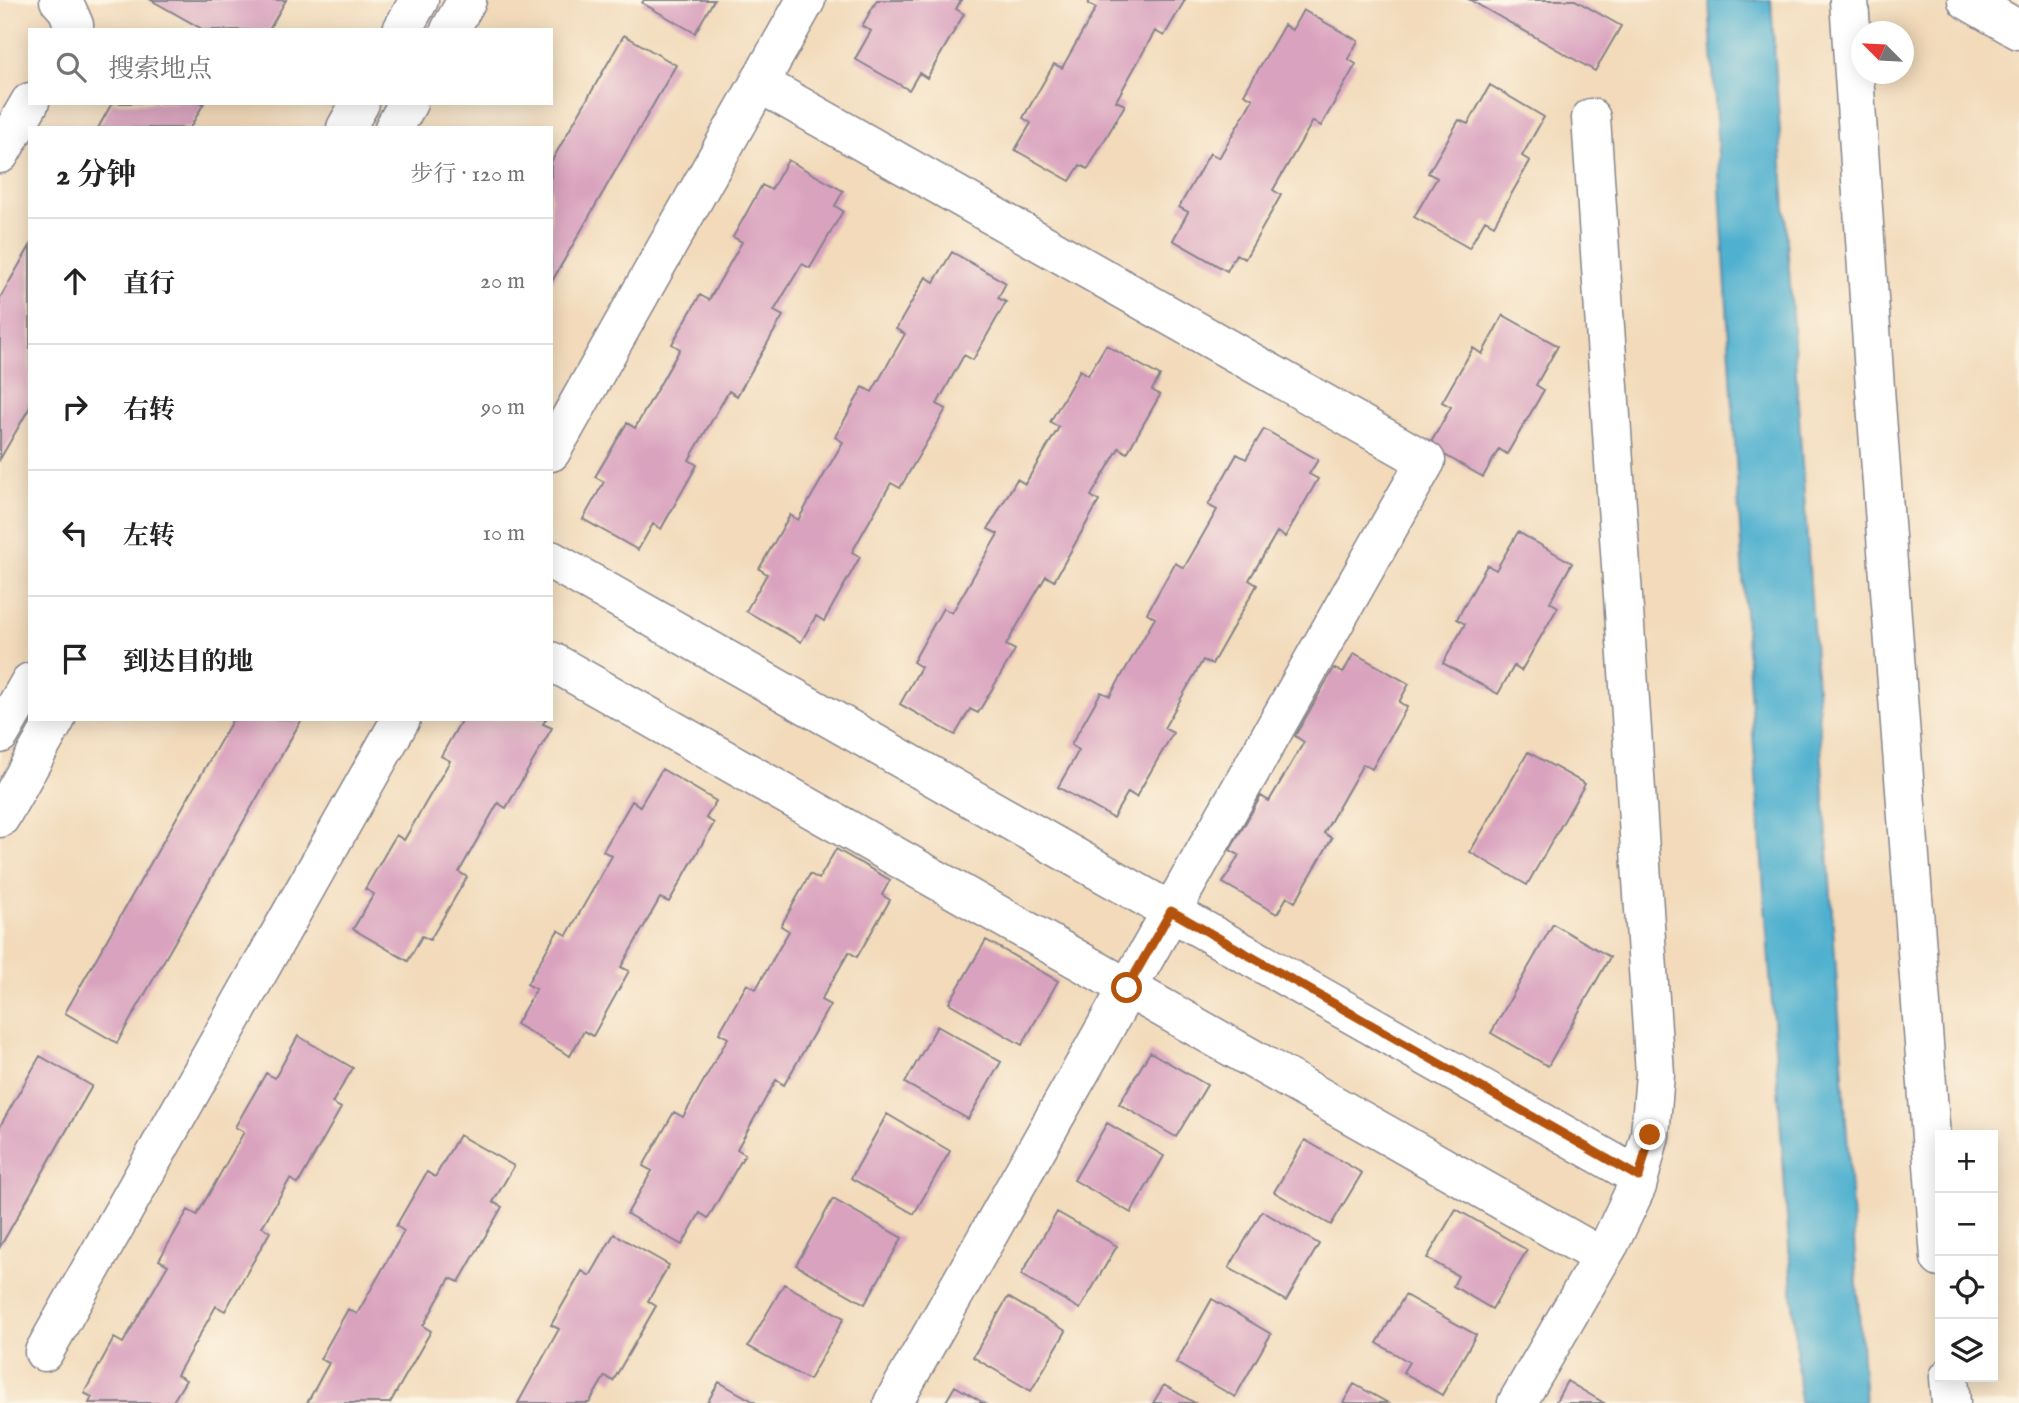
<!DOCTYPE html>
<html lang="zh">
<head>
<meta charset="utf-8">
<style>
	:root { --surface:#fff; --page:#f2f2f2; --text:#222; --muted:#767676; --line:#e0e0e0 }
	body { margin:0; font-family:"IM FELL English","Noto Serif SC",serif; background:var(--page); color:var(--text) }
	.controls { position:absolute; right:21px; bottom:21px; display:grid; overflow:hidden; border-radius:0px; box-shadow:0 4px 18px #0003 }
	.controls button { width:63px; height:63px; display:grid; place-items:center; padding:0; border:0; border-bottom:2px solid var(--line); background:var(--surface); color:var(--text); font:35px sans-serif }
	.compass { position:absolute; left:1851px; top:21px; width:63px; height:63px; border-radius:50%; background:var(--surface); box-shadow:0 4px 18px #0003; rotate:294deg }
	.stop { position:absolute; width:21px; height:21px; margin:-16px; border:5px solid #b45309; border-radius:50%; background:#fff }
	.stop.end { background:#b45309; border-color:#fff; box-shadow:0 2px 7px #0008 }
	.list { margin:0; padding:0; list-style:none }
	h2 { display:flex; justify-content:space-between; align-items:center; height:91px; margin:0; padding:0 28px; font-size:30px }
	h2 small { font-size:23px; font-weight:400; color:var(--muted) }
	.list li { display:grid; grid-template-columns:46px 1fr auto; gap:21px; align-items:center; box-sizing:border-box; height:126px; padding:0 28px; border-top:2px solid var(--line) }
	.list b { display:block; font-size:26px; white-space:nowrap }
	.list em { font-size:23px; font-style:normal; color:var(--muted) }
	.icon { flex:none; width:38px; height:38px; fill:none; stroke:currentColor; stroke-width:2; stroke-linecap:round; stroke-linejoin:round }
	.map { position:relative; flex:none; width:2019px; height:1403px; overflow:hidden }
	.search { position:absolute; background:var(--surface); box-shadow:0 4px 18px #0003; left:28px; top:28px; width:525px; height:77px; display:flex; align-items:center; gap:18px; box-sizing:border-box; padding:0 24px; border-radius:0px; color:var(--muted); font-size:26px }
	.panel { position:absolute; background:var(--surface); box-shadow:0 4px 18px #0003; left:28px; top:126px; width:525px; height:595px; border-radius:0px }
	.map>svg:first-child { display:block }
	.water { fill:#50b0cf; stroke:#367096; stroke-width:2 }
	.building { fill:#d9a2be }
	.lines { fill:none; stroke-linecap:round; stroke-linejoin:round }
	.minor-casing { stroke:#86848c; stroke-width:41 }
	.major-casing { stroke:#86848c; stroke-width:41 }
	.minor { stroke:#fff; stroke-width:38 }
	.major { stroke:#fff; stroke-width:38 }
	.route { stroke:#b45309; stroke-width:9 }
</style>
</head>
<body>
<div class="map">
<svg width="2019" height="1403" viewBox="0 0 2019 1403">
	<rect width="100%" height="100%" fill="#fcf5e5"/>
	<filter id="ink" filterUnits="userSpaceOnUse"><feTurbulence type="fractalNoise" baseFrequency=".0143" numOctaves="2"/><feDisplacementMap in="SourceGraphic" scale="14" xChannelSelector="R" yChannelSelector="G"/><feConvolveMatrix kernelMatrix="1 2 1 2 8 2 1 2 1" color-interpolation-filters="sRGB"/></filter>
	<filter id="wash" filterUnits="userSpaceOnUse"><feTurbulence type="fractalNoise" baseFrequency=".00686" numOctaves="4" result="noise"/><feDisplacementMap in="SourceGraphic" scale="28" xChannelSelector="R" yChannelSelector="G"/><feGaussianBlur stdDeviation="1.57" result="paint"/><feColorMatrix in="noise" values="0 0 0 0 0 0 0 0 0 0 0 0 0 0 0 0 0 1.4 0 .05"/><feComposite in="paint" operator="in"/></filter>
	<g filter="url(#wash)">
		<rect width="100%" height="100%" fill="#f2daba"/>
		<path class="water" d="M1709 0H1771L1865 1403H1800L1747 648Z"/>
		<g id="blocks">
			<path class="building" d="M151 0H286L269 30H204Z
				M644 0H714L695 33 642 3Z
				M877 0H961L956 9 964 14 927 78 919 73 909 90 855 59 871 31 862 26Z
				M1090 0H1185L1164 36 1155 31 1116 101 1125 105 1088 169 1080 165 1070 181 1015 150 1031 123 1023 118 1054 64 1062 68 1096 8 1088 4Z
				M1470 0H1575L1621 26 1595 71Z
				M1303 10 1358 41 1348 59 1356 64 1321 126 1313 121 1273 190 1281 195 1245 259 1236 254 1227 271 1173 240 1188 212 1179 207 1210 153 1219 158 1253 99 1244 94 1284 25 1292 30Z
				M624 35 676 65 551 283V162Z
				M1490 85 1544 117 1522 156 1530 161 1494 225 1485 220 1469 248 1414 217 1437 178 1428 173 1459 120 1468 124Z
				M112 103H204L190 128H98Z
				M788 160 843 191 835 206 843 211 810 268 802 264 774 311 783 316 737 396 729 391 689 460 697 465 661 529 653 524 638 550 583 519 604 482 595 477 627 423 635 428 680 349 672 344 700 295 709 300 742 242 733 237 762 185 771 190Z
				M30 246V407L0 459V298Z
				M952 252 1006 283 998 298 1006 302 973 360 964 355 937 404 946 409 900 488 891 483 852 552 860 557 824 621 816 616 801 642 746 611 767 574 759 569 790 515 798 520 843 442 835 437 863 387 872 392 905 334 896 329 926 277 934 282Z
				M1503 315 1558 346 1536 385 1544 390 1507 454 1499 449 1483 477 1429 446 1451 407 1442 402 1473 348 1482 354Z
				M1106 345 1160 376 1152 390 1160 395 1127 453 1119 448 1091 496 1099 501 1054 581 1046 576 1006 645 1015 650 978 713 970 709 955 735 900 704 921 667 913 662 943 608 952 613 998 534 988 529 1017 479 1025 484 1059 427 1050 422 1080 370 1088 375Z
				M1264 429 1318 460 1309 474 1318 479 1285 537 1277 532 1249 580 1257 585 1212 664 1203 660 1164 728 1173 733 1136 797 1128 792 1113 818 1058 787 1079 750 1071 745 1101 692 1110 696 1155 618 1147 613 1175 563 1184 568 1217 510 1208 505 1237 454 1246 459Z
				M1518 532 1572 563 1550 602 1558 607 1521 671 1514 666 1498 694 1443 663 1465 624 1457 619 1487 565 1496 570Z
				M1354 653 1409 684 1399 702 1407 707 1372 769 1363 764 1324 833 1332 838 1295 902 1287 897 1277 914 1223 883 1239 855 1230 850 1261 796 1269 801 1304 742 1295 736 1334 668 1343 673Z
				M233 719H302L117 1043 65 1013Z
				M462 719H546L543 724 552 728 506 808 498 803 459 872 467 877 430 940 422 936 408 961 353 929 374 894 365 889 396 835 404 840 450 761 441 756Z
				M1528 752 1585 784 1527 885 1470 852Z
				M662 769 716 801 706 818 714 823 669 902 660 898 621 967 629 971 593 1036 584 1031 570 1056 516 1024 536 989 527 984 558 930 567 935 612 856 603 851 632 801 640 806Z
				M836 849 890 880 882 895 890 900 857 957 849 952 821 1000 830 1005 784 1085 776 1080 737 1149 745 1154 708 1218 700 1213 682 1245 627 1214 652 1171 643 1166 674 1112 683 1117 728 1038 719 1033 747 984 756 989 789 931 781 926 810 874 819 879Z
				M1553 924 1610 957 1548 1066 1491 1033Z
				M986 940 1058 981 1022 1045 949 1003Z
				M937 1026 1001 1062 968 1119 905 1083Z
				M298 1036 353 1068 332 1103 341 1108 298 1184 290 1179 262 1227 270 1232 225 1311 216 1306 177 1375 186 1380 172 1403H89L92 1397 84 1393 114 1338 123 1343 168 1265 159 1260 188 1210 197 1215 244 1132 235 1127 266 1073 275 1078Z
				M1150 1052 1207 1085 1176 1137 1119 1104Z
				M40 1056 92 1086 0 1247V1126Z
				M887 1114 950 1151 914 1214 851 1178Z
				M1107 1123 1164 1156 1131 1213 1074 1180Z
				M459 1135 514 1166 493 1202 502 1207 459 1282 450 1278 423 1326 431 1331 390 1403H307L329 1363 320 1359 348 1309 357 1314 404 1231 396 1226 427 1172 435 1177Z
				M1305 1140 1362 1173 1331 1225 1274 1192Z
				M833 1199 902 1238 865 1304 796 1265Z
				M1456 1209 1527 1250 1492 1309 1453 1286 1458 1276 1427 1258Z
				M1262 1211 1319 1244 1286 1301 1229 1268Z
				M1057 1212 1117 1246 1080 1309 1021 1275Z
				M614 1234 669 1265 648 1301 656 1306 613 1381 605 1376 589 1403H518L559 1329 551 1325 582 1271 590 1276Z
				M784 1284 844 1318 809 1380 748 1346Z
				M1405 1295 1476 1335 1442 1395 1403 1372 1409 1362 1377 1343Z
				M1008 1297 1066 1331 1031 1391 973 1357Z
				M1212 1299 1271 1334 1235 1397 1176 1363Z
				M1567 1381 1604 1403H1555Z
				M719 1382 756 1403H707Z
				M1354 1384 1388 1403H1343Z
				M1164 1385 1195 1403H1153Z
				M955 1386 984 1403H945Z"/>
		</g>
	</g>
	<g filter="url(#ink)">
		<use href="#blocks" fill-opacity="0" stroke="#86848c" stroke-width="2"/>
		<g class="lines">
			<defs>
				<path id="minor" d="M59 0 67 9 74 25 71 30
					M1849 0 1876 403 1940 1258
					M1967 0 2019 30
					M759 83 1426 461 893 1403
					M0 154 30 102
					M551 452 806 0
					M551 560 1639 1177
					M551 661 1602 1257
					M44 1352 401 719
					M1949 1377 1951 1403
					M1517 1403 1610 1243 1637 1186 1650 1135 1655 1074 1591 118"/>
				<path id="major" d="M402 30 419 0
					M450 30 467 0
					M346 128 360 103
					M394 128 408 103
					M0 734 30 682
					M0 818 56 719"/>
			</defs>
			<use href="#minor" class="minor-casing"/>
			<use href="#major" class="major-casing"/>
			<use href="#minor" class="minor"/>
			<use href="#major" class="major"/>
		</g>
	</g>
	<g class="lines" filter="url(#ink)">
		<path class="route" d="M1127 988 1171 911 1639 1177 1650 1135"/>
	</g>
</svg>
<div class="controls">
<button>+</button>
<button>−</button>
<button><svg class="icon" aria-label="locate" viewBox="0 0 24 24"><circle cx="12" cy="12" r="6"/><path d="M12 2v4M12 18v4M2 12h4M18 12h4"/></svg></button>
<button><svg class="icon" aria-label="layers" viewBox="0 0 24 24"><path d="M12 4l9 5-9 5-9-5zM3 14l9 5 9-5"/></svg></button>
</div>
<svg class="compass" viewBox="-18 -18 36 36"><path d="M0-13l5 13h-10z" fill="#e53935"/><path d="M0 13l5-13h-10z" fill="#767676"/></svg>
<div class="stop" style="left:1127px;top:988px"></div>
<div class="stop end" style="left:1650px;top:1135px"></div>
<div class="search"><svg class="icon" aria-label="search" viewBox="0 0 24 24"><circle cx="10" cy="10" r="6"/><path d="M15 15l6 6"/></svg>搜索地点</div>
<section class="panel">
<h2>2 分钟<small>步行 · 120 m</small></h2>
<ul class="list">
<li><svg class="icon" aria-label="ahead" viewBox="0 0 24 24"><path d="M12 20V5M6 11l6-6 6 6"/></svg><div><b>直行</b></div><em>20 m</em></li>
<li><svg class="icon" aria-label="right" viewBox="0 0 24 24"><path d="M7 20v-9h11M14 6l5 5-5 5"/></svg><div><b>右转</b></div><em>90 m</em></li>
<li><svg class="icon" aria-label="left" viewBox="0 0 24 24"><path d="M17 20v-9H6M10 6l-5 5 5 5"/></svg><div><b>左转</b></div><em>10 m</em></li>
<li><svg class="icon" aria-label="arrive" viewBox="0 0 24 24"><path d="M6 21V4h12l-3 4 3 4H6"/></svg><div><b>到达目的地</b></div></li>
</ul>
</section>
</div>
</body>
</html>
